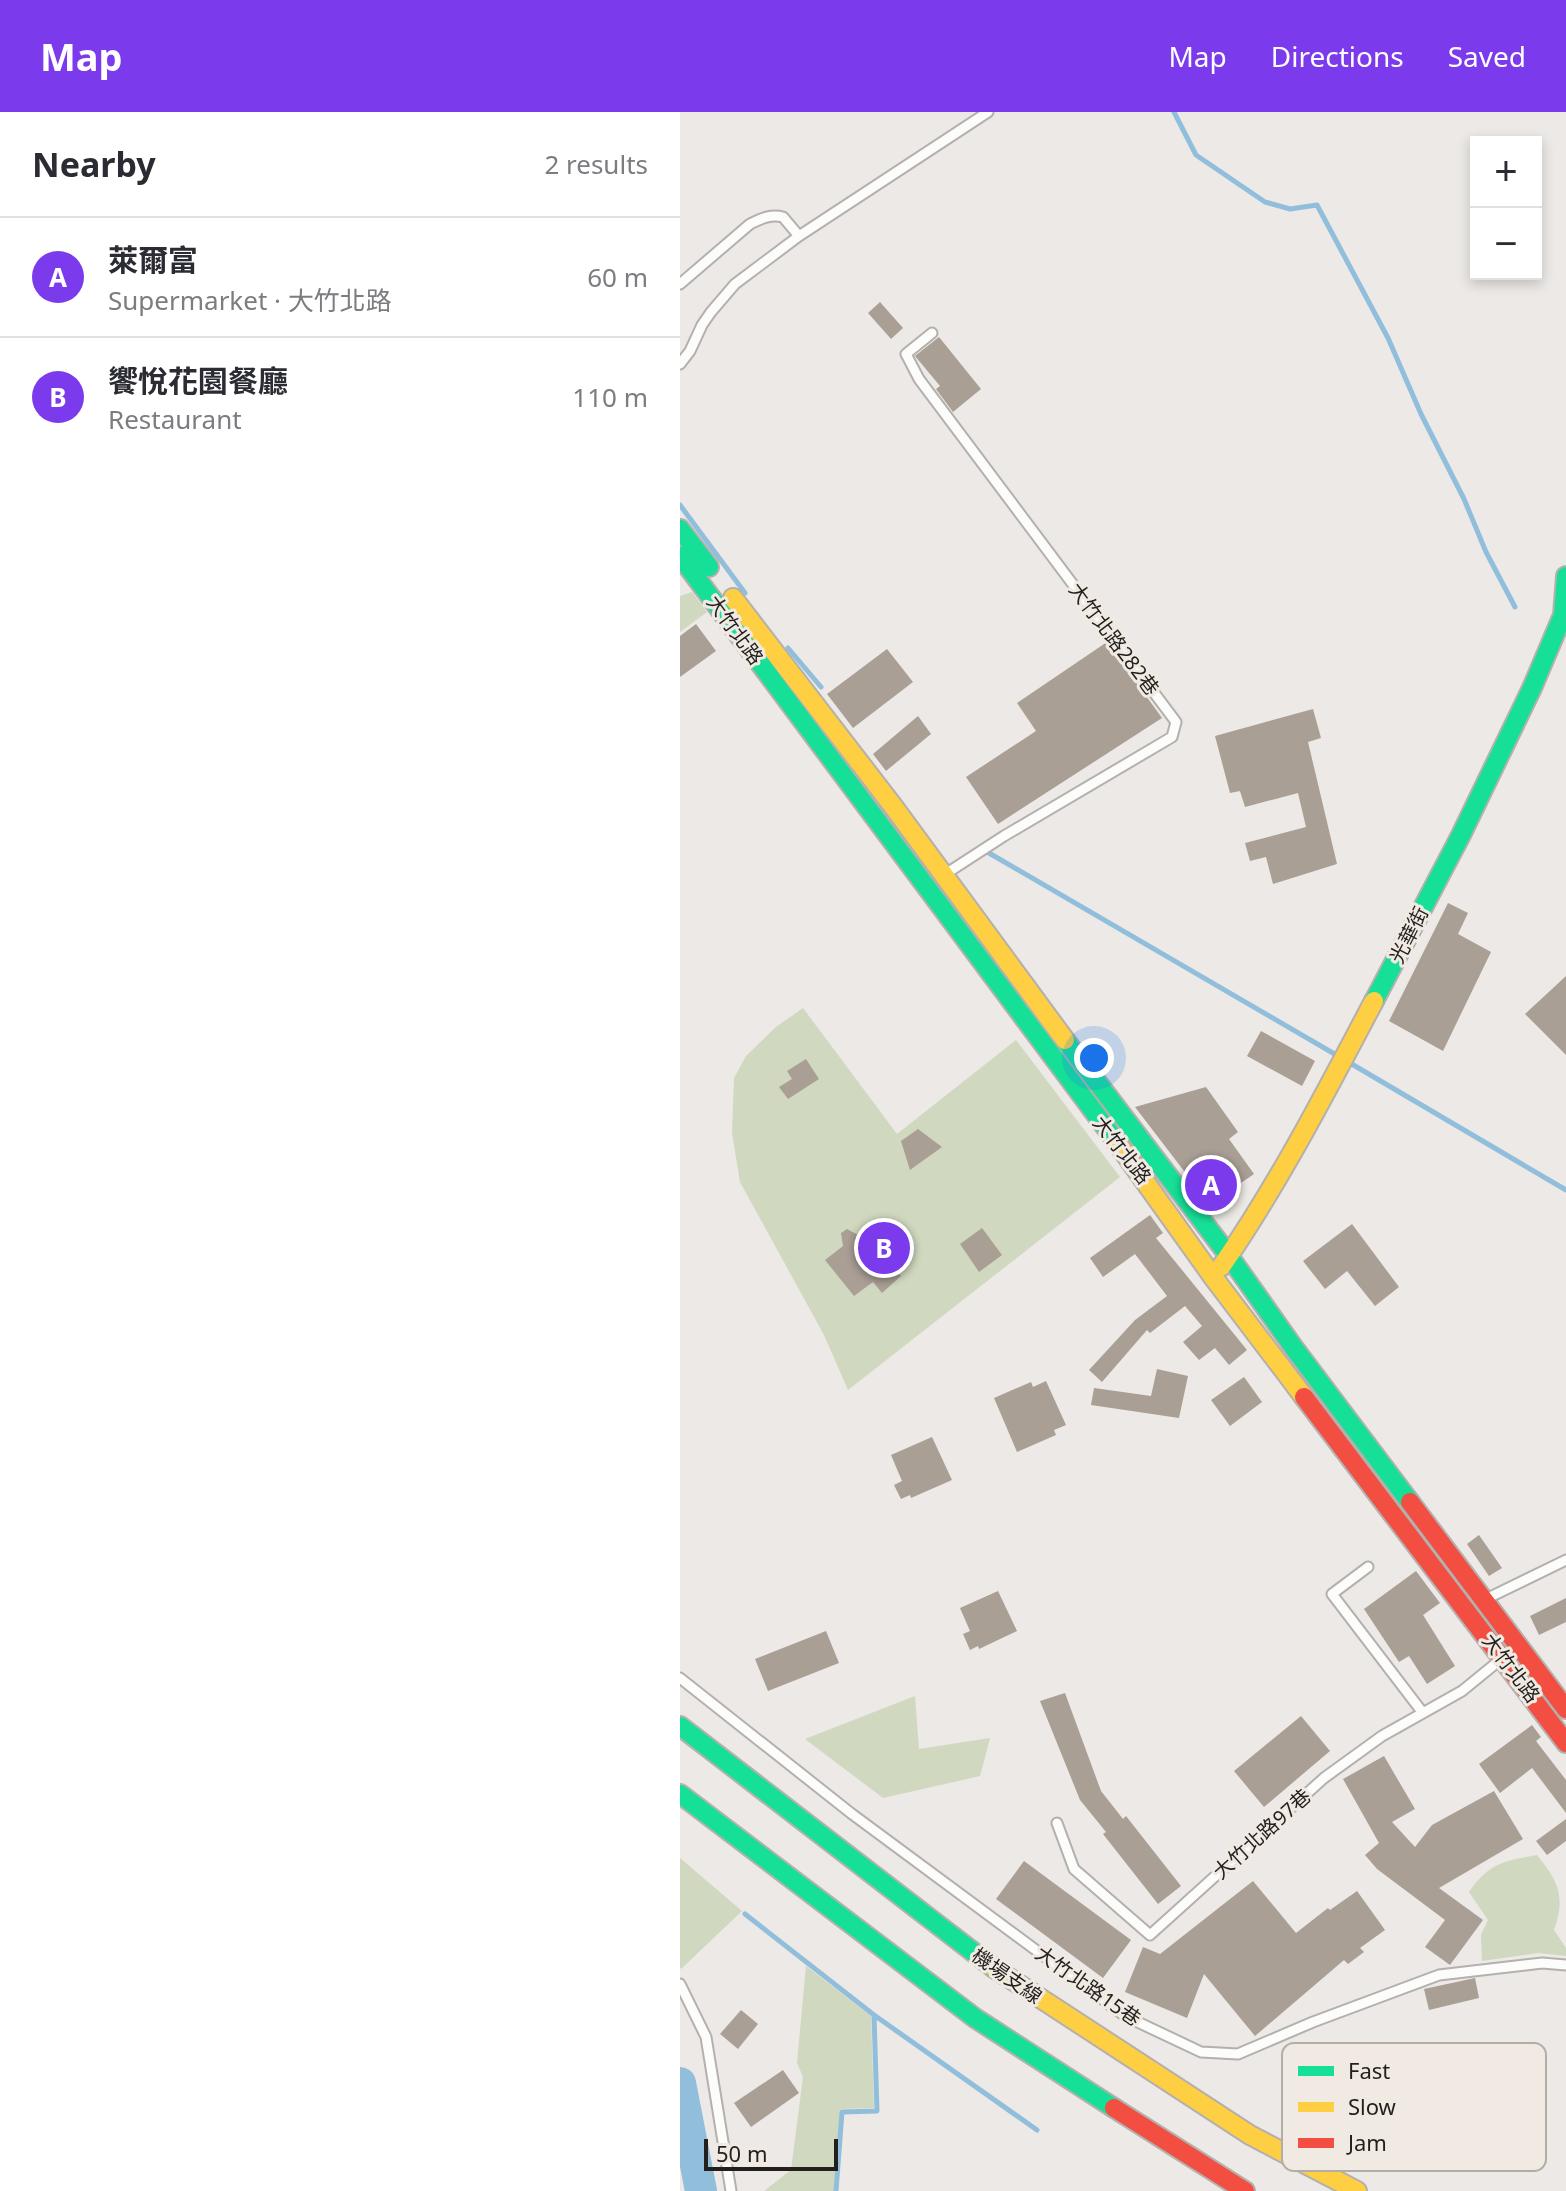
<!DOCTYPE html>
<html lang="en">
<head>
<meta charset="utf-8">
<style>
	:root { --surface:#fff; --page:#f7f7f7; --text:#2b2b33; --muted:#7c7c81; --line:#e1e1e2; --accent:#7c3aed }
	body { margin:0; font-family:"Noto Sans","Noto Sans TC",sans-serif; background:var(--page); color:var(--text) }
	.controls { position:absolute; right:24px; top:24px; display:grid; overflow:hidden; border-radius:0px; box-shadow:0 4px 12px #0003 }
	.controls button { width:72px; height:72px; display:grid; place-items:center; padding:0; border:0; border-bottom:2px solid var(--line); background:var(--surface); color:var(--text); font:40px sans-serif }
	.scale { position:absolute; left:24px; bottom:20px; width:134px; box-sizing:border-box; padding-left:8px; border:4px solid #221f1d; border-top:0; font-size:22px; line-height:28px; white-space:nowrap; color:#221f1d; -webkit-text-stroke:6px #f0eae2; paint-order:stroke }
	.you { position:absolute; left:414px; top:946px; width:28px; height:28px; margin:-20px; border:6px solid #fff; border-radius:50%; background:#1a73e8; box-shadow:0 0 0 12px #1a73e833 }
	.badge { display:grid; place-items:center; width:52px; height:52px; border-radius:50%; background:var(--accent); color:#fff; font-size:26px; font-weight:700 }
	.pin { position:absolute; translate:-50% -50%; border:4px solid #fff; box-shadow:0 2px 8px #0006 }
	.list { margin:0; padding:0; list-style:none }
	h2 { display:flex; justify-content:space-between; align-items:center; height:104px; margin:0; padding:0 32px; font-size:34px }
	h2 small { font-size:26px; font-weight:400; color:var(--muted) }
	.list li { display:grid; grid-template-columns:52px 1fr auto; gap:24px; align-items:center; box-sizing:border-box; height:120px; padding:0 32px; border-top:2px solid var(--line) }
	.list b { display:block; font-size:30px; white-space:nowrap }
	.list p { margin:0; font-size:26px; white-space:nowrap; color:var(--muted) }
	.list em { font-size:26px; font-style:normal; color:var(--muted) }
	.map { position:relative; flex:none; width:886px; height:2079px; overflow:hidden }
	header { display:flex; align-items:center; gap:48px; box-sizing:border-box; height:112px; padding:0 40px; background:var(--accent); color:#fff }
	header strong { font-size:38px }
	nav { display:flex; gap:44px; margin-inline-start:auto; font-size:28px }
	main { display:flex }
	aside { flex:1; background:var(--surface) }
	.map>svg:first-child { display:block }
	.green { fill:#d0d8bf }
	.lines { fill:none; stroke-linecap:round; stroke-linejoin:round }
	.stream { stroke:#91bedb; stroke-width:5 }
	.river { stroke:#91bedb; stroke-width:32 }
	.building { fill:#aa9f95 }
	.lane-casing { stroke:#b3b0ae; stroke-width:13 }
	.fast-casing { stroke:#b3b0ae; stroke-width:22 }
	.slow-casing { stroke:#b3b0ae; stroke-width:22 }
	.jam-casing { stroke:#b3b0ae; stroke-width:22 }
	.lane { stroke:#fcfcfb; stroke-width:9 }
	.fast { stroke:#16e098; stroke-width:18 }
	.slow { stroke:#ffcf43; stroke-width:18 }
	.jam { stroke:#f24e42; stroke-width:18 }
	.labels { text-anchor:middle; stroke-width:6; stroke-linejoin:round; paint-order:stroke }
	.street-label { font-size:20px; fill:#221f1d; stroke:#f0eae2 }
	.key { fill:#f0eae2; stroke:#b2ada7; stroke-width:2 }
	.key-label { font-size:22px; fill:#221f1d }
</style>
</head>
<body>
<header>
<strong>Map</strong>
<nav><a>Map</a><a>Directions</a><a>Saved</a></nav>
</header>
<main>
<aside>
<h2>Nearby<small>2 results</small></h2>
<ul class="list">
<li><span class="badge">A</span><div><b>萊爾富</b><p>Supermarket · 大竹北路</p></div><em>60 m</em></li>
<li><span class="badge">B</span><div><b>饗悅花園餐廳</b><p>Restaurant</p></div><em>110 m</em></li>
</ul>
</aside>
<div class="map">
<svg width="886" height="2079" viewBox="0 0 886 2079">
	<rect width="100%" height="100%" fill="#ece9e6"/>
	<path class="green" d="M12 480 27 500 0 520V484Z
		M123 896 217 1022 336 928 440 1065 168 1278 144 1223 60 1070 52 1021 54 966 66 944 96 915Z
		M235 1584 239 1637 310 1626 300 1664 203 1686 125 1627Z
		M857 1743C878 1769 886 1784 874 1818L886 1836V1844L858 1841 802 1849 801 1823 808 1808 789 1780C809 1751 824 1749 857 1743Z
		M0 1746 62 1799 1 1857 0 1855Z
		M126 1854 191 1904 194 1996 160 1997 154 2079H84L111 2058 123 1965 117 1951Z"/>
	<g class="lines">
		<path class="stream" d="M494 0 516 43 585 90 610 97 637 93 708 226 741 302 784 387 806 440 835 495
			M0 393 65 481
			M108 536 141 575
			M309 741 658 944
			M670 951 886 1078
			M65 1802 194 1903 197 1999 162 2000 156 2079
			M194 1903 357 2018"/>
		<path class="river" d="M0 1971 21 2079"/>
	</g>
	<path class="building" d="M200 190 223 216 211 227 188 201Z
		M259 225 301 277 273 300 256 277 260 274 235 244Z
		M16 512 36 539 0 565V524Z
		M427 530 482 606 318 712 286 665 356 619 337 591Z
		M207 537 233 570 173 616 147 582Z
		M633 597 641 626 628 630 657 752 593 772 586 745 570 749 565 731 626 715 618 681 565 695 560 679 550 681 535 624Z
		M238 604 251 622 206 659 193 642Z
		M768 791 788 801 778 822 811 840 763 939 709 909Z
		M886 864V943L845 902Z
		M581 919 635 949 622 974 567 944Z
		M126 947 139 967 108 987 99 975 112 967 107 959Z
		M526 975 558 1020 549 1027 574 1062 539 1086 526 1065 514 1072 455 995Z
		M238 1017 262 1035 230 1058 221 1029Z
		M470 1103 483 1121 476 1126 567 1238 549 1253 535 1236 519 1248 503 1230 522 1214 505 1194 470 1221 467 1218 422 1270 409 1258 455 1208 487 1184 455 1142 423 1165 410 1146Z
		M672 1112 719 1175 695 1194 667 1159 645 1177 623 1149Z
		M302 1116 322 1143 299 1160 280 1132Z
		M167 1117 180 1124 185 1119 194 1130 203 1122 220 1143 211 1151 221 1164 202 1181 193 1170 174 1184 145 1148 163 1134 161 1121Z
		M477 1257 508 1264 499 1306 411 1293 414 1276 471 1284Z
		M564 1265 582 1290 550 1314 531 1288Z
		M366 1269 386 1313 374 1318 376 1323 337 1340 314 1286 351 1270 353 1275Z
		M252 1325 272 1368 231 1386 230 1383 221 1387 214 1373 222 1369 211 1343Z
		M799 1423 822 1456 809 1464 787 1432Z
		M736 1459 760 1491 743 1503 775 1554 747 1572 729 1544 719 1550 684 1497Z
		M318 1479 337 1519 299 1537 298 1534 290 1538 283 1522 290 1519 280 1496Z
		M886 1486V1510L859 1523 850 1504Z
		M146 1519 159 1551 88 1579 75 1547Z
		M385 1581 421 1679 443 1707 446 1704 501 1774 478 1792 423 1722 426 1720 400 1688 360 1589Z
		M621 1604 650 1639 584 1695 554 1659Z
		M852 1613 861 1625 856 1629 886 1668V1701L852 1656 820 1681 799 1652Z
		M704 1644 735 1697 712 1710 735 1735 752 1713 814 1679 843 1727 759 1776 803 1808 770 1853 745 1835 765 1808 697 1757 685 1743 699 1731 663 1667Z
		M886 1707V1729L867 1743 856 1729Z
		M344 1749 451 1828 423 1866 316 1787Z
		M573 1769 616 1821 648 1796 650 1798 677 1779 705 1818 680 1836 684 1840 668 1852 664 1848 575 1924 524 1862 507 1906 445 1880 463 1835 480 1842Z
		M795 1866 799 1886 749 1898 744 1877Z
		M61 1898 78 1912 58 1937 40 1922Z
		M103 1958 119 1981 71 2015 54 1991Z"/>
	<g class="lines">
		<defs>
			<path id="lane" d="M0 172 70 112C82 106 91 102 103 105L119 124
				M252 221 226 242 239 267 496 610 492 625 324 724 267 761
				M0 252 10 239 22 213 31 200 55 172 119 124 308 0
				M688 1455 652 1482 743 1601
				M806 1487 886 1448
				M0 1566 172 1702 445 1904 521 1940 558 1942 633 1910 759 1863 862 1851 886 1853
				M377 1711 394 1757 470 1823 644 1666 702 1624 782 1579 820 1548
				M0 1872 26 1925 51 2079"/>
			<path id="fast" d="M0 417 29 455
				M0 444 438 1032
				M694 889 781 723 852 576 883 503 886 464
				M385 928 549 1144 614 1236 730 1390
				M0 1614 314 1856
				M0 1682 295 1906 434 1996"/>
			<path id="slow" d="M53 486 213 694 385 928
				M438 1032 533 1165 624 1285
				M541 1155C599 1071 646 980 694 889
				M314 1856 570 2023 677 2079"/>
			<path id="jam" d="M624 1285 886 1631
				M730 1390 886 1597
				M434 1996 565 2079"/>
		</defs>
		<use href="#lane" class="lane-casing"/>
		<use href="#fast" class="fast-casing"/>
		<use href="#slow" class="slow-casing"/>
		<use href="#jam" class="jam-casing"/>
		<use href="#lane" class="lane"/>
		<use href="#fast" class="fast"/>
		<use href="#slow" class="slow"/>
		<use href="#jam" class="jam"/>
	</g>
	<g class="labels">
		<g class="street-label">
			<text transform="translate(55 518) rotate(54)" y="7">大竹北路</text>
			<text transform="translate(434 527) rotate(53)" y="7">大竹北路282巷</text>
			<text transform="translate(729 823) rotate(-63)" y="7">光華街</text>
			<text transform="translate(442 1038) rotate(52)" y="7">大竹北路</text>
			<text transform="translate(831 1556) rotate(53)" y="7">大竹北路</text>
			<text transform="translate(582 1722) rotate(-42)" y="7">大竹北路97巷</text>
			<text transform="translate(327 1864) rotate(35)" y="7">機場支線</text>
			<text transform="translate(408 1874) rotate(35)" y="7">大竹北路15巷</text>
		</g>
	</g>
	<rect x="602" y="1931" width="264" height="128" rx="12" class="key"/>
	<rect x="618" y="1954" width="36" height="10" fill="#16e098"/>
	<rect x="618" y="1990" width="36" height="10" fill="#ffcf43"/>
	<rect x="618" y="2026" width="36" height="10" fill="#f24e42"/>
	<g class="key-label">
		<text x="668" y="1967">Fast</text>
		<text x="668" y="2003">Slow</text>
		<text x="668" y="2039">Jam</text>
	</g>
</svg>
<div class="controls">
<button>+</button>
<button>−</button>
</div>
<div class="scale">50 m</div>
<div class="you"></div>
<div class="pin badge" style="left:531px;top:1073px">A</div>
<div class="pin badge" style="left:204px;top:1136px">B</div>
</div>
</main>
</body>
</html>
